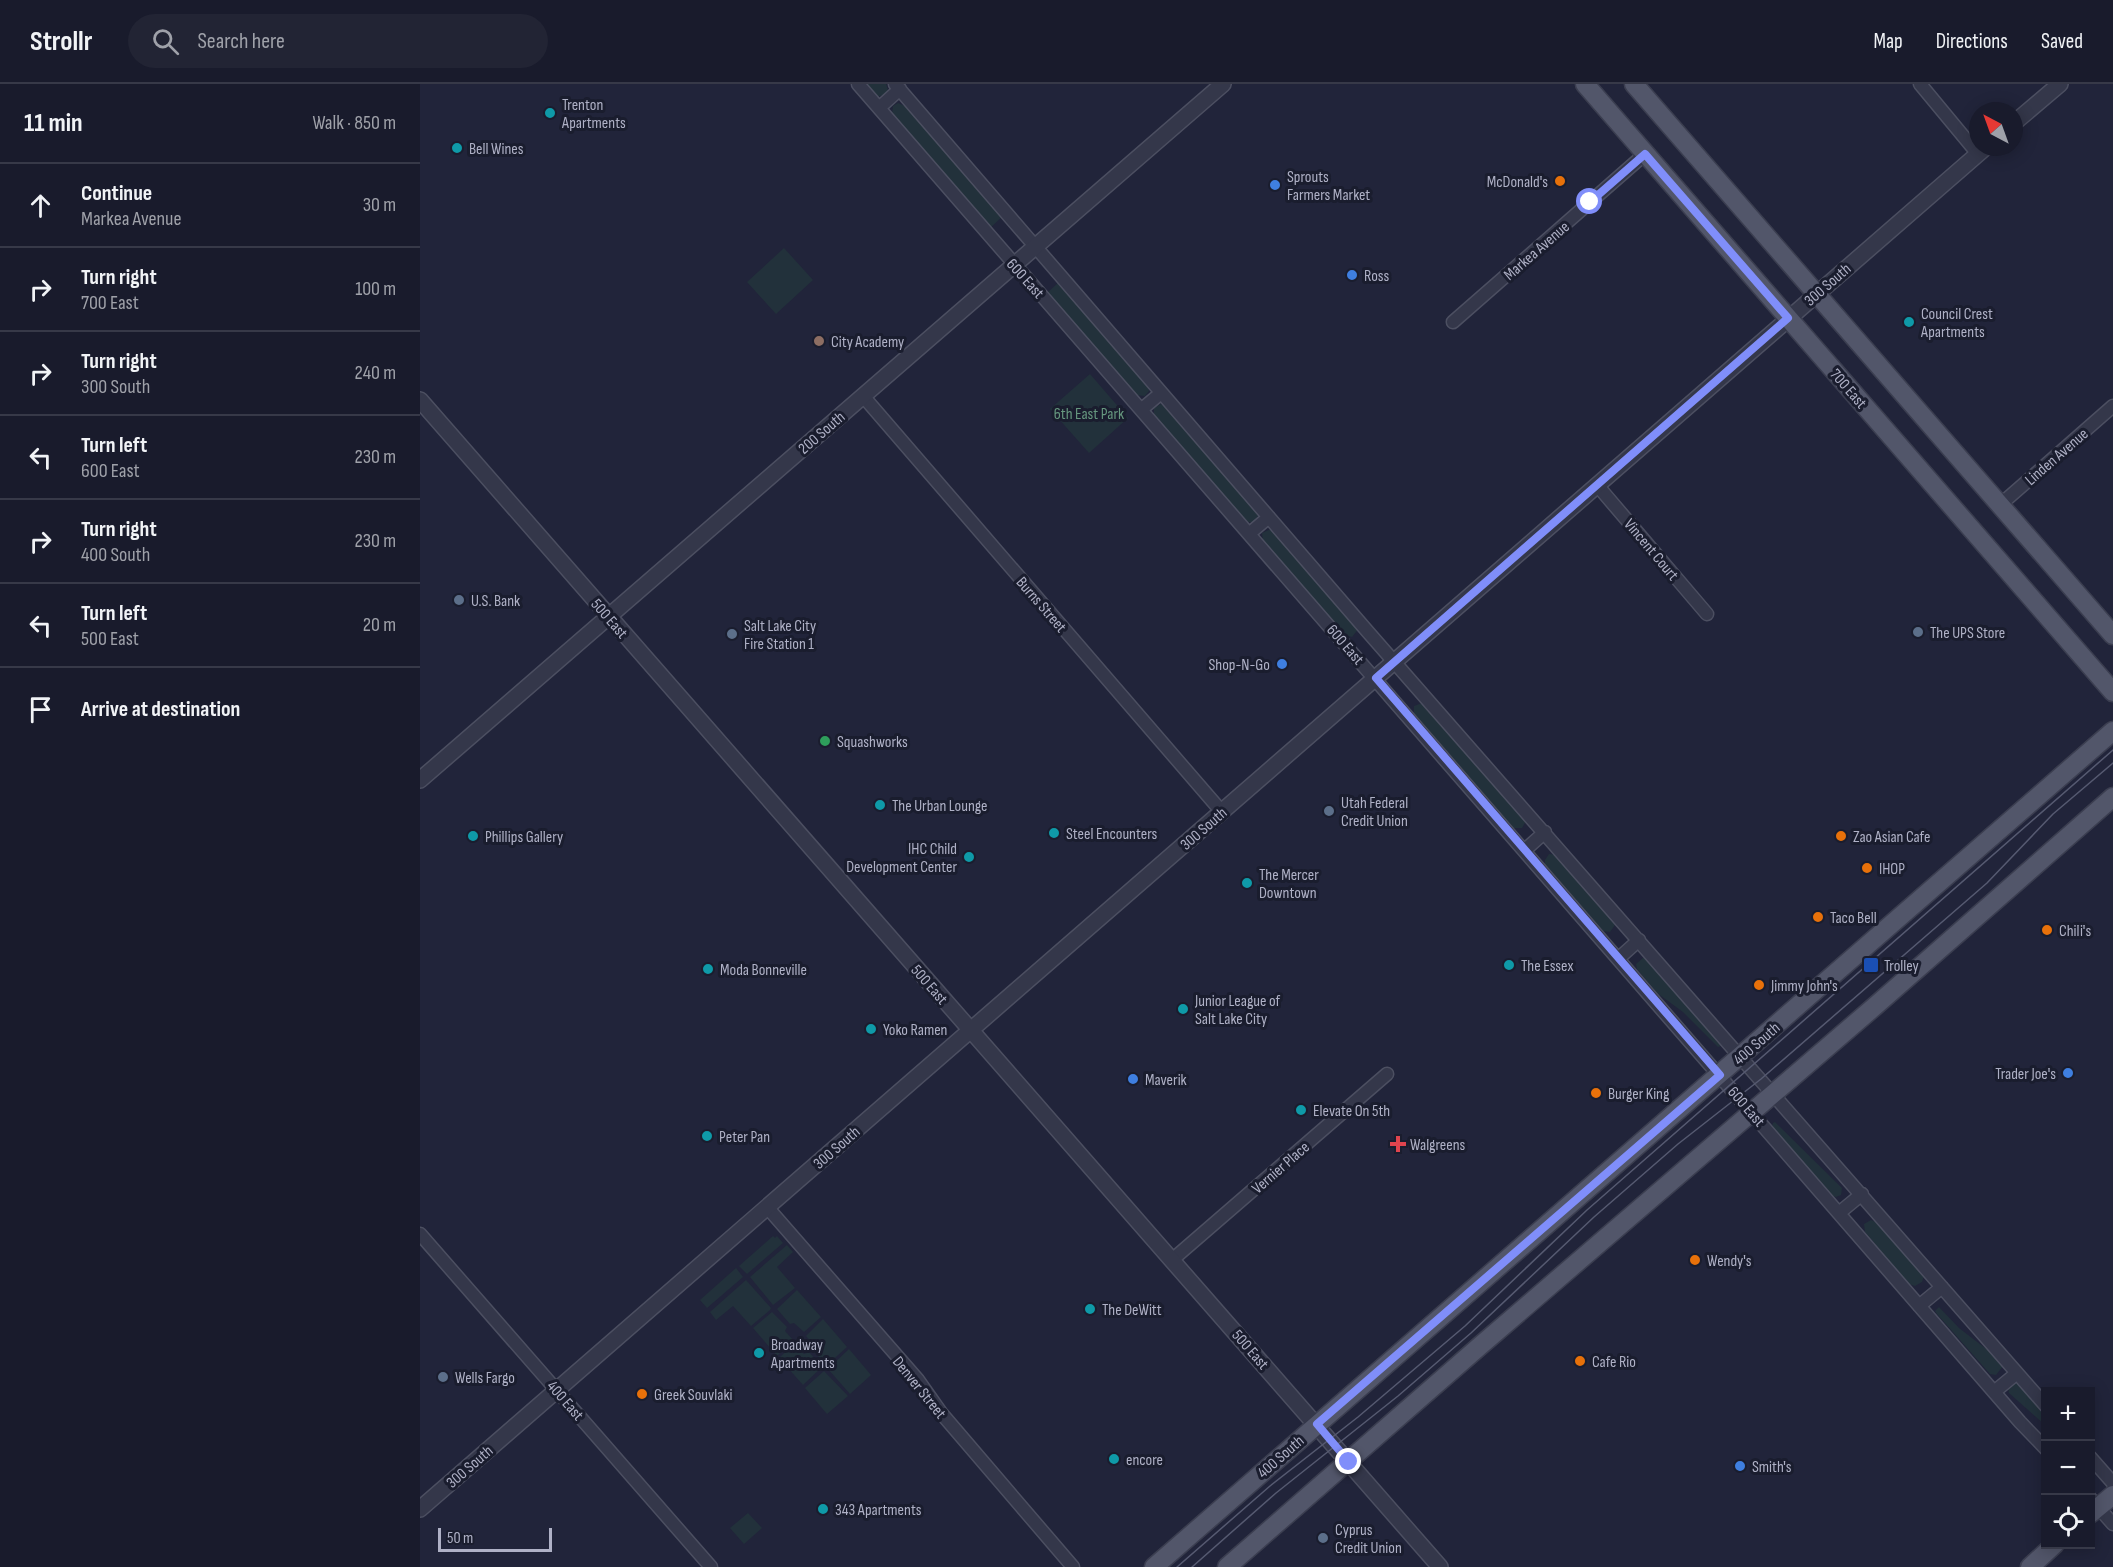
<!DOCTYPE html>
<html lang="en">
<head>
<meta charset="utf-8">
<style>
	:root { --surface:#191b2c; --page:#222434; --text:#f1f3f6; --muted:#9fa1a9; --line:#373948 }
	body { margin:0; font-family:"Sofia Sans Condensed",sans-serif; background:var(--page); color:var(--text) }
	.controls { position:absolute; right:18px; bottom:18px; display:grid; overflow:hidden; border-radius:0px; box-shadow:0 3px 15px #0003 }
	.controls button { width:54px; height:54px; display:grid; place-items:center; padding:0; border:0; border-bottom:2px solid var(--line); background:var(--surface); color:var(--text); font:30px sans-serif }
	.compass { position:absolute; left:1549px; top:18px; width:54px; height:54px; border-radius:50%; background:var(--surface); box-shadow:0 3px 15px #0003; rotate:319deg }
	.scale { position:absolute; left:18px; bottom:15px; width:114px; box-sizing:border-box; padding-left:6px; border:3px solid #afb1c6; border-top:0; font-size:16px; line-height:21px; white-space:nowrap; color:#afb1c6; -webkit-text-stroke:4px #1a1d2e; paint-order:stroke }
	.stop { position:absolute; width:18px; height:18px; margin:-14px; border:4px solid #808efa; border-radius:50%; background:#fff }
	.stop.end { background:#808efa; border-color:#fff; box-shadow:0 2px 6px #0008 }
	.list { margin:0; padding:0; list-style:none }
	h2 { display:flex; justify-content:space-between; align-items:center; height:78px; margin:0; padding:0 24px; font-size:26px }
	h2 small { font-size:20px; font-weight:400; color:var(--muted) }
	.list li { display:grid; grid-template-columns:39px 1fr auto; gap:18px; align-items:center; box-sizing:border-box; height:84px; padding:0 24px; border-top:2px solid var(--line) }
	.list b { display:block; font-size:22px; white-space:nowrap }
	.list p { margin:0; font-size:20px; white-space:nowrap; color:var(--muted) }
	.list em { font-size:20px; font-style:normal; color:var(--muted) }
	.icon { flex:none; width:33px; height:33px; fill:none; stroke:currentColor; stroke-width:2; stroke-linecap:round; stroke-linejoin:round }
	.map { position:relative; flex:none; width:1693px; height:1483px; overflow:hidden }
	header { display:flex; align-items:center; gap:36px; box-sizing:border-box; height:84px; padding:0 30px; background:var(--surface); border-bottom:2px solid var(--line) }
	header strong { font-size:28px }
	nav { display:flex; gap:33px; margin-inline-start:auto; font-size:21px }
	.search { width:420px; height:54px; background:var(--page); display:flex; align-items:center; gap:15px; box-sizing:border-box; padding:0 21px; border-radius:33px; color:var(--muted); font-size:22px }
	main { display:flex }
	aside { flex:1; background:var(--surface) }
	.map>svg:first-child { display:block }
	.green { fill:#22313b }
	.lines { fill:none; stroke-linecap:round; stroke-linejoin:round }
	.minor-casing { stroke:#4c4f61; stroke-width:15 }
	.tertiary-casing { stroke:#4c4f61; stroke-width:18 }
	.primary-casing { stroke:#3b3e50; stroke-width:21 }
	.minor { stroke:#34374a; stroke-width:12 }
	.tertiary { stroke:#34374a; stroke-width:15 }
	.primary { stroke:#52566a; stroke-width:18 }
	.tram { stroke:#565a71; stroke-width:1.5 }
	.route { stroke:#808efa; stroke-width:8 }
	.culture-dot { fill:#0f9aa8; stroke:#1a1d2e; stroke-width:2 }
	.food-dot { fill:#e8710a; stroke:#1a1d2e; stroke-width:2 }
	.shop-dot { fill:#3f7fe0; stroke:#1a1d2e; stroke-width:2 }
	.education-dot { fill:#8d6e63; stroke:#1a1d2e; stroke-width:2 }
	.service-dot { fill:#5c6f8a; stroke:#1a1d2e; stroke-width:2 }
	.leisure-dot { fill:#2e9e5b; stroke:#1a1d2e; stroke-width:2 }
	.transit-dot { fill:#1a4fb4; stroke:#1a1d2e; stroke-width:2 }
	.health-dot { fill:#e0444e; stroke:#1a1d2e; stroke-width:2 }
	.labels { text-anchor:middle; stroke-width:6; stroke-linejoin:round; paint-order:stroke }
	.poi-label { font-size:16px; fill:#afb1c6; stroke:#1a1d2e; text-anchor:start }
	.street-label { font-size:16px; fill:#afb1c6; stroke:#1a1d2e }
	.park-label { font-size:16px; fill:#66987f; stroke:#1a1d2e }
</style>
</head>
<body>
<header>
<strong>Strollr</strong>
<div class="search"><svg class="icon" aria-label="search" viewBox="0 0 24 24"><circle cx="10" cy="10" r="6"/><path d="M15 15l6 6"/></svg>Search here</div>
<nav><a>Map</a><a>Directions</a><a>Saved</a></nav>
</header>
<main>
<aside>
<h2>11 min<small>Walk · 850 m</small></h2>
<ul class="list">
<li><svg class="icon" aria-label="ahead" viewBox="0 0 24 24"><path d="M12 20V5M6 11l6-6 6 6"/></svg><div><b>Continue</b><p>Markea Avenue</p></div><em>30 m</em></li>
<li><svg class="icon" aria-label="right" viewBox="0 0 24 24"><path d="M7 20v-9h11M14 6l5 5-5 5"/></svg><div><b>Turn right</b><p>700 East</p></div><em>100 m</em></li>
<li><svg class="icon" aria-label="right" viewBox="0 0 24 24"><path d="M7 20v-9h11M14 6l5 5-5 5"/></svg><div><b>Turn right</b><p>300 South</p></div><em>240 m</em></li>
<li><svg class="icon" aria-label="left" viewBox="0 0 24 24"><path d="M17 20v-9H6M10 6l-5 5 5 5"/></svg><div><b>Turn left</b><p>600 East</p></div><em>230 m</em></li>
<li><svg class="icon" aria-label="right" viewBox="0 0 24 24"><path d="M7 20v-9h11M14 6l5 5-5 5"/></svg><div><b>Turn right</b><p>400 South</p></div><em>230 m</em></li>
<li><svg class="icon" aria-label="left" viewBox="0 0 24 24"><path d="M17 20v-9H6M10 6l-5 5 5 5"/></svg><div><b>Turn left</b><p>500 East</p></div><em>20 m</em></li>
<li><svg class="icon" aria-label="arrive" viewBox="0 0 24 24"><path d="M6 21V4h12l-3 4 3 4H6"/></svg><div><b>Arrive at destination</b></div></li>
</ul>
</aside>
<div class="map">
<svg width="1693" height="1483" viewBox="0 0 1693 1483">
	<rect width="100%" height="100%" fill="#21243a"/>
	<path class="green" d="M445 0H466L468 6 464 11 456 13Z
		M478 19 487 23 583 132 570 144 472 30 473 22Z
		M364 164 393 196 356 230 327 198Z
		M639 198 728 300 729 307 725 312 716 311 627 209Z
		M670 290 708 334 669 369 630 325Z
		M741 320 745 321 839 430 834 438H827L825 437 734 332V324Z
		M851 445 939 544 932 553 924 551 843 458 842 449Z
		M1002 619 1006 620 1104 733 1106 737 1102 744H1092L994 631V622Z
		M1129 770 1138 771 1194 837 1195 841 1190 848 1182 847 1125 781V776Z
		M1223 874H1227L1301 959V962L1298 963 1263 928 1237 909 1217 885 1216 880Z
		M1355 1038 1422 1104 1421 1111 1416 1113 1413 1112 1352 1042 1353 1039Z
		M1451 1136 1458 1139 1504 1192 1502 1198 1495 1202 1489 1200 1445 1148 1444 1140Z
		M353 1152 355 1154 357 1152 363 1159 327 1190 319 1182Z
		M367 1161 373 1168 357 1183 375 1204 353 1221 330 1193Z
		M316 1184 323 1193 287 1224 280 1216Z
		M326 1196 351 1224 350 1226 331 1242 313 1222 296 1236 290 1228Z
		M377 1206 401 1233 384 1248 374 1239 370 1240 357 1225Z
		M1519 1223 1539 1244 1578 1274 1583 1282 1576 1291 1570 1290 1517 1230 1515 1227Z
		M352 1228 367 1243 365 1247 373 1256 357 1272 333 1244Z
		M403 1235 427 1263 407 1281 392 1266 394 1261 386 1252Z
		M374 1260 384 1270 389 1268 402 1283 383 1301 359 1274Z
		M429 1265 451 1291 430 1310 408 1285Z
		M404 1287 428 1312 407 1330 385 1304Z
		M1597 1299 1625 1330V1341L1589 1309 1588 1303Z
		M328 1429 342 1444 324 1460 310 1444Z"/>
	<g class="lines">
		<defs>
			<path id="minor" d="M438 0 1600 1338 1626 1365
				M475 0 948 548 1626 1322
				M1500 0 1558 70
				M459 24 480 5
				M1033 238 1225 70
				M443 312 802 728
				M722 325 741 309
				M1177 401 1287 530
				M1580 421 1693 322
				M830 449 849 433
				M1105 766 1125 748
				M1199 874 1219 856
				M347 1123 498 1296 522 1330 653 1483
				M1419 1129 1442 1110
				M0 1150 291 1483
				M752 1176 967 990
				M1499 1222 1522 1203
				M1574 1308 1597 1289
				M1670 1373 1693 1399
				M1670 1414 1693 1440"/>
			<path id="tertiary" d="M1594 39 1640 0
				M0 316 1020 1483
				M0 696 803 0
				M0 1425 1566 63"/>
			<path id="primary" d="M1165 0 1693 608
				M1214 0 1693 551
				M1670 1430 1693 1411
				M734 1483 1693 647
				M807 1483 1061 1261 1454 923 1693 713
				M1610 1483 1635 1460"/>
		</defs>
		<use href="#minor" class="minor-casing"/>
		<use href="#tertiary" class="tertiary-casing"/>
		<use href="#primary" class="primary-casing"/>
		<use href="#minor" class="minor"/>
		<use href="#tertiary" class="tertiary"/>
		<use href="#primary" class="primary"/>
		<path class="tram" d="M757 1483 850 1402 938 1333 1045 1242 1167 1126 1693 666
			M772 1483 856 1409 978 1312 1051 1249 1174 1133 1258 1060 1341 995 1567 799 1633 730 1693 679"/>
	</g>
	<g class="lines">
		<path class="route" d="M929 1378 897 1340 1300 991 956 594 1368 234 1225 70 1170 118"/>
	</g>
	<g class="culture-dot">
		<circle cx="130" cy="29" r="6"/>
		<circle cx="37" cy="64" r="6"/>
		<circle cx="1489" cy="238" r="6"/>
		<circle cx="460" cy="721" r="6"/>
		<circle cx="634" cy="749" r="6"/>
		<circle cx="53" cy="752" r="6"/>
		<circle cx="549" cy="773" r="6"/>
		<circle cx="827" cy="799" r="6"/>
		<circle cx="1089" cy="881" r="6"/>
		<circle cx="288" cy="885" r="6"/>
		<circle cx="763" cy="925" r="6"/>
		<circle cx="451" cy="945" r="6"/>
		<circle cx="881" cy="1026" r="6"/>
		<circle cx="287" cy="1052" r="6"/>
		<circle cx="670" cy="1225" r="6"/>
		<circle cx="339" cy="1269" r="6"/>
		<circle cx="694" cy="1375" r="6"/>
		<circle cx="403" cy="1425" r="6"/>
	</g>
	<g class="food-dot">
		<circle cx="1140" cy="97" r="6"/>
		<circle cx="1421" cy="752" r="6"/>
		<circle cx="1447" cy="784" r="6"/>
		<circle cx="1398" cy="833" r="6"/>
		<circle cx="1627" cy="846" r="6"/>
		<circle cx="1339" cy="901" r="6"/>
		<circle cx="1176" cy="1009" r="6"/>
		<circle cx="1275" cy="1176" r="6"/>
		<circle cx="1160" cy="1277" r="6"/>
		<circle cx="222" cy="1310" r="6"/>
	</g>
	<g class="shop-dot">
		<circle cx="855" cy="101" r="6"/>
		<circle cx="932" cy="191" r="6"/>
		<circle cx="862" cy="580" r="6"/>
		<circle cx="1648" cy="989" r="6"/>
		<circle cx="713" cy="995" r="6"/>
		<circle cx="1320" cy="1382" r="6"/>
	</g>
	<circle class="education-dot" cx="399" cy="257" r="6"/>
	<g class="service-dot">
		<circle cx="39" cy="516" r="6"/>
		<circle cx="1498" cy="548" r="6"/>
		<circle cx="312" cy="550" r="6"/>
		<circle cx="909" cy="727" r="6"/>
		<circle cx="23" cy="1293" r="6"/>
		<circle cx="903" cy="1454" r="6"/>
	</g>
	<circle class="leisure-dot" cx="405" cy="657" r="6"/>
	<rect class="transit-dot" x="1443" y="873" width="16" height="16" rx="3"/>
	<path class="health-dot" d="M975 1051h6v6h6v6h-6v6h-6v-6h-6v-6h6z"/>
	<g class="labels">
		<g class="poi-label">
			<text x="142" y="26">Trenton<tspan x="142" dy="18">Apartments</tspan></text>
			<text x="49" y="70">Bell Wines</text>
			<text x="867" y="98">Sprouts<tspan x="867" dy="18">Farmers Market</tspan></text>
			<text x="1128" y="103" text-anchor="end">McDonald's</text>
			<text x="944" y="197">Ross</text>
			<text x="1501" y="235">Council Crest<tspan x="1501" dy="18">Apartments</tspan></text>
			<text x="411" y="263">City Academy</text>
			<text x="51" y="522">U.S. Bank</text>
			<text x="324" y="547">Salt Lake City<tspan x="324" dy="18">Fire Station 1</tspan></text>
			<text x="1510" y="554">The UPS Store</text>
			<text x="850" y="586" text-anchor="end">Shop-N-Go</text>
			<text x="417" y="663">Squashworks</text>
			<text x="921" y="724">Utah Federal<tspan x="921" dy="18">Credit Union</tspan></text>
			<text x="472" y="727">The Urban Lounge</text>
			<text x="646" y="755">Steel Encounters</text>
			<text x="65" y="758">Phillips Gallery</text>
			<text x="1433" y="758">Zao Asian Cafe</text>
			<text x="537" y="770" text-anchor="end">IHC Child<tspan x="537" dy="18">Development Center</tspan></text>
			<text x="1459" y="790">IHOP</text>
			<text x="839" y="796">The Mercer<tspan x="839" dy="18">Downtown</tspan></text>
			<text x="1410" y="839">Taco Bell</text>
			<text x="1639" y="852">Chili's</text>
			<text x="1101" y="887">The Essex</text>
			<text x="1464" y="887">Trolley</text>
			<text x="300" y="891">Moda Bonneville</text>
			<text x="1351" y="907">Jimmy John's</text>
			<text x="775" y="922">Junior League of<tspan x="775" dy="18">Salt Lake City</tspan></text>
			<text x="463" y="951">Yoko Ramen</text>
			<text x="1636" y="995" text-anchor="end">Trader Joe's</text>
			<text x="725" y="1001">Maverik</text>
			<text x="1188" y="1015">Burger King</text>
			<text x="893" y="1032">Elevate On 5th</text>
			<text x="299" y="1058">Peter Pan</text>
			<text x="990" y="1066">Walgreens</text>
			<text x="1287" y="1182">Wendy's</text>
			<text x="682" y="1231">The DeWitt</text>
			<text x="351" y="1266">Broadway<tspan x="351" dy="18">Apartments</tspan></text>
			<text x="1172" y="1283">Cafe Rio</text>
			<text x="35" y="1299">Wells Fargo</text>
			<text x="234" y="1316">Greek Souvlaki</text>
			<text x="706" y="1381">encore</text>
			<text x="1332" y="1388">Smith's</text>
			<text x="415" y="1431">343 Apartments</text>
			<text x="915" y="1451">Cyprus<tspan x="915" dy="18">Credit Union</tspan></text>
		</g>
		<g class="street-label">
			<text transform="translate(1116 166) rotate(-41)" y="6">Markea Avenue</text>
			<text transform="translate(606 194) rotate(48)" y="6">600 East</text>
			<text transform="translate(1407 200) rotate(-41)" y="6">300 South</text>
			<text transform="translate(1429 304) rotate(49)" y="6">700 East</text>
			<text transform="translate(401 348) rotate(-41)" y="6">200 South</text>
			<text transform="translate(1636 372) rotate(-41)" y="6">Linden Avenue</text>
			<text transform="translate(1232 465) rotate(50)" y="6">Vincent Court</text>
			<text transform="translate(622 520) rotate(49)" y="6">Burns Street</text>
			<text transform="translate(190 534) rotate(49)" y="6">500 East</text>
			<text transform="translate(926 560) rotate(49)" y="6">600 East</text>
			<text transform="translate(783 744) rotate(-41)" y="6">300 South</text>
			<text transform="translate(510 900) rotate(49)" y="6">500 East</text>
			<text transform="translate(1336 959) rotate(-41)" y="6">400 South</text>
			<text transform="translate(1327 1022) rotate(49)" y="6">600 East</text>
			<text transform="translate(416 1063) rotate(-41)" y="6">300 South</text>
			<text transform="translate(860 1083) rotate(-41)" y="6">Vernier Place</text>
			<text transform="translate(831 1265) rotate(49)" y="6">500 East</text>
			<text transform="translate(500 1303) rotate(51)" y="6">Denver Street</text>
			<text transform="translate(146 1316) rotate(49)" y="6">400 East</text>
			<text transform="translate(860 1372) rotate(-41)" y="6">400 South</text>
			<text transform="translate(49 1382) rotate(-41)" y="6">300 South</text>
		</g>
		<g class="park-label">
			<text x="669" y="335">6th East Park</text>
		</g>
	</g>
</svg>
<div class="controls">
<button>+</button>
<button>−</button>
<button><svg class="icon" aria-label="locate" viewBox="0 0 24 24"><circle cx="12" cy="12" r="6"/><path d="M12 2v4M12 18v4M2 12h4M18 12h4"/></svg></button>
</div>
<svg class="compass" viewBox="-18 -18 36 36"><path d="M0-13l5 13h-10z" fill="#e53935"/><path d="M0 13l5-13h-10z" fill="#9fa1a9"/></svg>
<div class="scale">50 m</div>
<div class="stop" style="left:1170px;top:118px"></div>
<div class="stop end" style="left:929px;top:1378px"></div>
</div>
</main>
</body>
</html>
